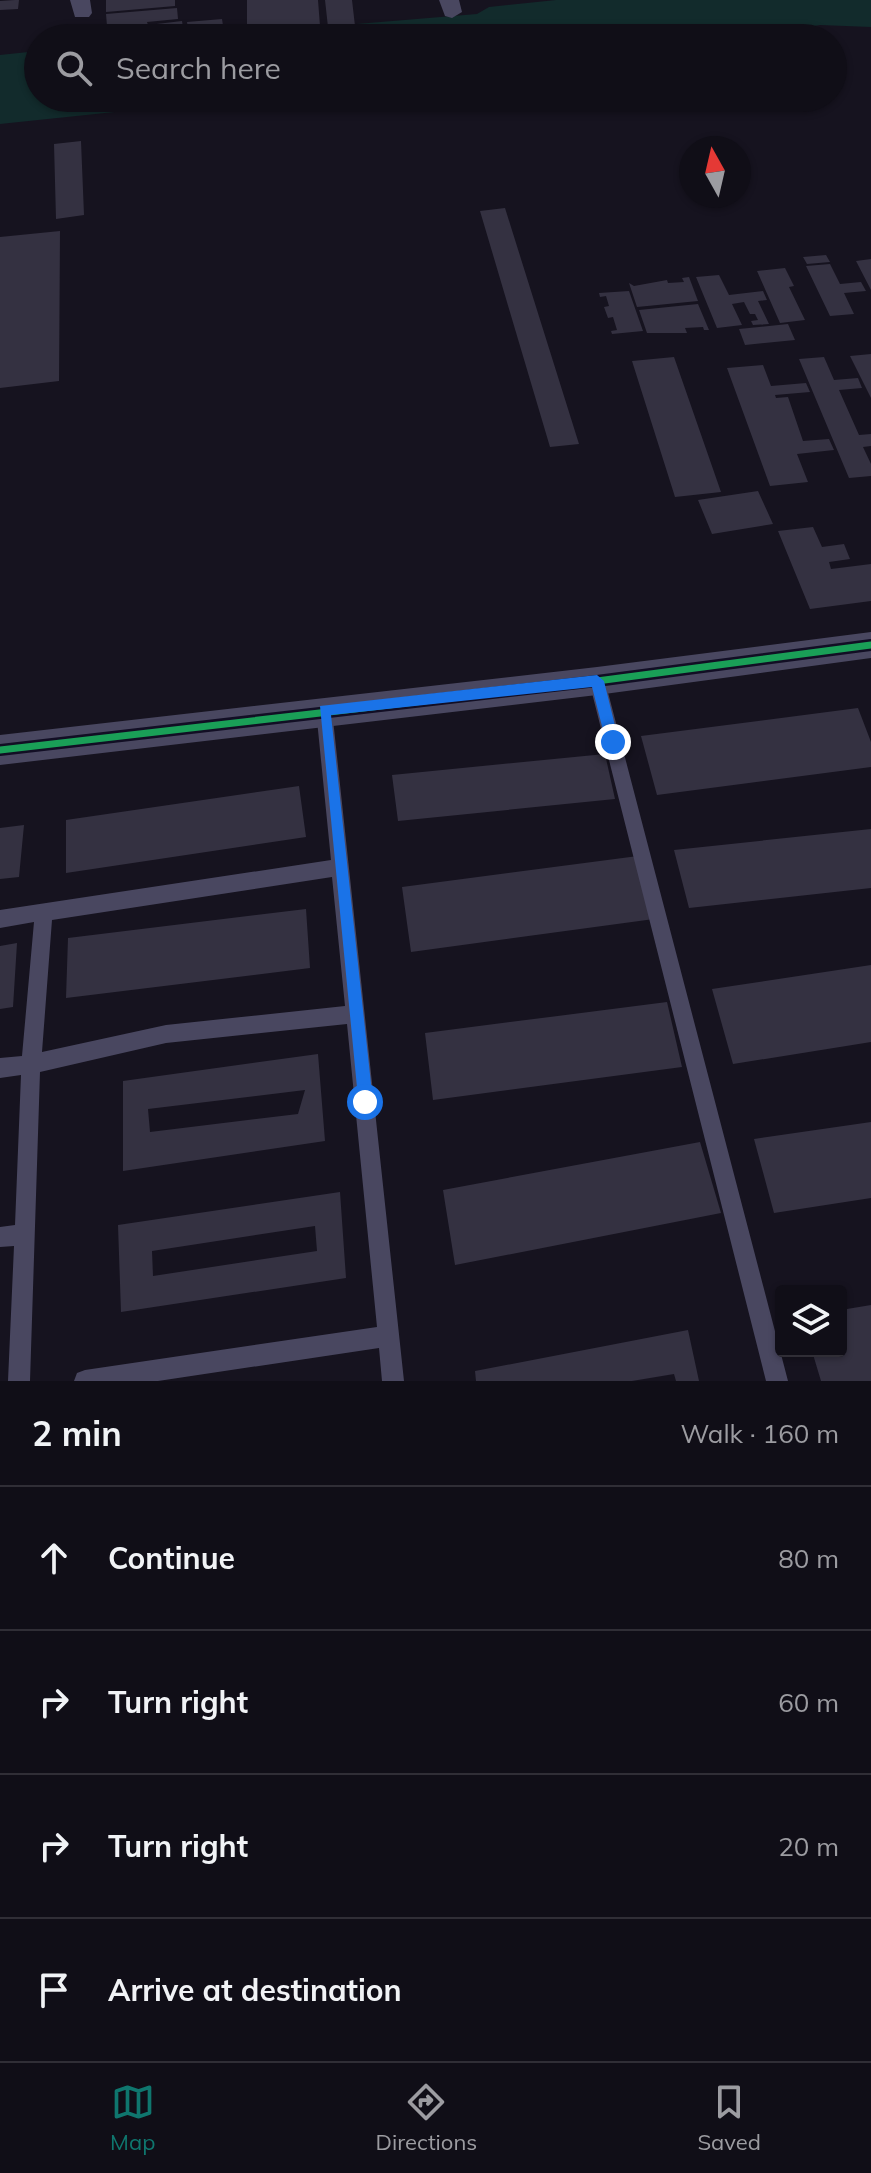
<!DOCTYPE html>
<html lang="en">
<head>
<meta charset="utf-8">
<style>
	:root { --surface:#100e17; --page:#191720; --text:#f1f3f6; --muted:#9c9ca1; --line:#302e36; --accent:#0f766e }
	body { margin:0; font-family:Mulish,sans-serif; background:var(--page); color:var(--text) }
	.controls { position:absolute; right:24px; bottom:24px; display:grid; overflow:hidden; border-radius:8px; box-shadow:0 2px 6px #0004 }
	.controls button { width:72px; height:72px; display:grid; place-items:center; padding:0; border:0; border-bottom:2px solid var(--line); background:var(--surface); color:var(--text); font:40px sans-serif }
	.compass { position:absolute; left:679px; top:136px; width:72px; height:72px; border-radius:50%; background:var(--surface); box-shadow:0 2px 6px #0004; rotate:352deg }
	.stop { position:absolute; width:24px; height:24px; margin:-18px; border:6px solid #1a73e8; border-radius:50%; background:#fff }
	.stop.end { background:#1a73e8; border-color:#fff; box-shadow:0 2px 8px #0008 }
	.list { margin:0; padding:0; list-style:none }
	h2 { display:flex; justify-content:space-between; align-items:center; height:104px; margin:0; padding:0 32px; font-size:34px }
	h2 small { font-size:26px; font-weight:400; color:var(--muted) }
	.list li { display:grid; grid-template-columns:52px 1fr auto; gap:24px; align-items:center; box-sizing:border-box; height:144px; padding:0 32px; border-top:2px solid var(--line) }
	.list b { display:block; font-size:30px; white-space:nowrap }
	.list em { font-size:26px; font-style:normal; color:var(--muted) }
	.icon { flex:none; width:44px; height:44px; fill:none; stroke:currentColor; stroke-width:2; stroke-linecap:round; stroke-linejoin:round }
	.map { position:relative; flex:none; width:871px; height:1381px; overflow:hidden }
	.search { position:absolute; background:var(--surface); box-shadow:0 2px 6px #0004; left:24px; right:24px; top:24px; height:88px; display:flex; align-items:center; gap:20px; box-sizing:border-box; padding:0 28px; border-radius:44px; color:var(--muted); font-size:30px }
	.sheet { height:680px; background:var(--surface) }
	nav { display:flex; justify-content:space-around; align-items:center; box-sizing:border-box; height:112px; border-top:2px solid var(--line); background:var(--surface); font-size:22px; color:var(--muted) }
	nav a { display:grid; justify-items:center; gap:4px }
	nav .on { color:var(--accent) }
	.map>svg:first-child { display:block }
	.green { fill:#122b2c }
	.building { fill:#343141; fill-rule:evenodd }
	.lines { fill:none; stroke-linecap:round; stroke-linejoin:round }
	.lane { fill:#494760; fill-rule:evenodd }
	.street { fill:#494760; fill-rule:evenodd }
	.cycleway-casing { stroke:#120e24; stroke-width:12 }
	.cycleway { stroke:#1a9f57; stroke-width:7 }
	.route { fill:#1a73e8 }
</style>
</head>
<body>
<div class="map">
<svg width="871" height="1381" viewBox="0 0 871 1381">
	<rect width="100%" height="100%" fill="#16131f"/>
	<path class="green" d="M556 0H871V27L820 25 742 38H188L477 14 489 7Z
		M38 51V98H248L0 124V55Z"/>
	<path class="building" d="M15 0H19L18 9 0 10V1Z
		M106 0H175V6L106 12Z
		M247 0H318L320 26 247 29Z
		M325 0H352L355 26 328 27Z
		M177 8 178 19 147 22 148 25 182 21 184 34 120 38V25L107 26 106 14Z
		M222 19 224 32 189 35 187 22Z
		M76 28 75 37 50 38 51 29Z
		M81 141 84 215 56 219 54 144Z
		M505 208 579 444 550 447 480 211Z
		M60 231 59 381 0 388V237Z
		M826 255 830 262 807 264 803 257Z
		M871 259V290L856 261Z
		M830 264 840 284 861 282 866 291 844 293 854 314 830 316 806 266Z
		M785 268 794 286 789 287 805 320 780 323 757 271Z
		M719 275 729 295 763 291 767 300 758 301 769 324 753 325 751 321 758 320 755 314H750L744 302 732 304 742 325 717 328 696 277Z
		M689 277 698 301 637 307 629 283 634 286 667 280 668 283 684 282 682 278Z
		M629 291 643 331 612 334 611 331 617 330 613 317 608 318 604 307 609 306 606 296 600 297 599 293Z
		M698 304 709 330H704L703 327 685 328 687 333H647L639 310Z
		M788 324 795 340 745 345 739 329Z
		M871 354V398L850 356Z
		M674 357 721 492 675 497 632 361Z
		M824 357 834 380 858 378 862 388 839 390 859 435 871 434V446L863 447 871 464V476L849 478 799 359Z
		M763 365 771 386 806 383 810 392 775 395 776 398 788 397 803 441 829 439 834 450 797 454 808 482 770 486 727 368Z
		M758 491 773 524 712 534 698 500Z
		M813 527 822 547 844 544 850 559 829 562 831 569 871 564V601L810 609 778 531Z
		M858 708 871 742V767L657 795 641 736Z
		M605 754 615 799 398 821 392 775Z
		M299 786 306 837 66 873V820Z
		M24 825 19 877 0 879V828Z
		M871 829V888L689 908 674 850Z
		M638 856 654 919 411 952 402 887Z
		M306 909 310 968 66 998 68 938Z
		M17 943 13 1007 0 1009V946Z
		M871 965V1042L733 1064 712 989Z
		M667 1002 682 1067 433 1100 425 1033Z
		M318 1054 325 1141 123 1171V1081ZM305 1090 298 1114 150 1132 148 1109Z
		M871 1122V1198L774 1213 754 1139Z
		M700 1142 721 1213 455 1265 443 1190Z
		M340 1192 346 1278 121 1312 118 1225ZM315 1226 317 1251 153 1276 152 1251Z
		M871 1305V1381H821L812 1351H841V1310Z
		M688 1330 699 1381H676L674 1374 632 1381H476L475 1371Z"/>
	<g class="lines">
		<path class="lane" d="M597 674 603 676 605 681 788 1381H766L589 681 591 676Z
			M324 703 330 705 332 710 404 1381H382L379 1348 158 1381H74L77 1373 85 1370 377 1327 347 1024 166 1043 40 1072 30 1381H8L14 1246 0 1247V1227L15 1225 21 1075 0 1078V1058L22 1056 34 922 0 928V910L331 860 316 710 318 705ZM332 877 345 1006 166 1025 42 1052 52 920Z"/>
		<path class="street" d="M70 0H90L92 13 89 17H75Z
			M439 0H459L462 12 452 18 445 16Z
			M871 632V658L597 695 0 765V735L597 667Z"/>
		<defs>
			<path id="cycleway" d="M0 750 597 681 871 645"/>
		</defs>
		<use href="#cycleway" class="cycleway-casing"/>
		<use href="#cycleway" class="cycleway"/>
	</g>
	<path class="route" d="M597 675 604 681 619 742 613 748 606 742 592 687 331 715 373 1102 370 1108H359L320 706Z"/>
</svg>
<div class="controls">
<button><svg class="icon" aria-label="layers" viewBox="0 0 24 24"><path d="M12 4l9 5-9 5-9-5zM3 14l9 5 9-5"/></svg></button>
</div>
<svg class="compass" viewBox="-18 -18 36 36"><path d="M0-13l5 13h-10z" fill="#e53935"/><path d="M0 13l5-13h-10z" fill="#9c9ca1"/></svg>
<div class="stop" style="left:365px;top:1102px"></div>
<div class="stop end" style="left:613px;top:742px"></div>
<div class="search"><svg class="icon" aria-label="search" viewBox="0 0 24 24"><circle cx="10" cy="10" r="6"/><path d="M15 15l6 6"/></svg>Search here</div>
</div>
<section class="sheet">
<h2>2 min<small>Walk · 160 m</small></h2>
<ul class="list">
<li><svg class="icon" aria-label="ahead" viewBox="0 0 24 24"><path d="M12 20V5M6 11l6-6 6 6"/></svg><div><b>Continue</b></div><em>80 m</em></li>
<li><svg class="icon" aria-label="right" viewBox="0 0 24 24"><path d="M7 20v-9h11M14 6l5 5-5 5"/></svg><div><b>Turn right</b></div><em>60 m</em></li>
<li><svg class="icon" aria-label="right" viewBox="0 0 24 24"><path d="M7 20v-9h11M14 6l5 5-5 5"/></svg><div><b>Turn right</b></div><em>20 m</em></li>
<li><svg class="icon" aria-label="arrive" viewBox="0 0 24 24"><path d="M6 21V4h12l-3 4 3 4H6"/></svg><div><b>Arrive at destination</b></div></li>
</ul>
</section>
<nav>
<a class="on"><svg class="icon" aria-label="map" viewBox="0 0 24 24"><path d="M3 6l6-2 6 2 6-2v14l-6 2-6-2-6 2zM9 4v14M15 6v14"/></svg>Map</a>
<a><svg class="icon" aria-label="directions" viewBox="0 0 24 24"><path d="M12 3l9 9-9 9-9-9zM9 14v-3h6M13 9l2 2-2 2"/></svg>Directions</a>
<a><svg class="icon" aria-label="saved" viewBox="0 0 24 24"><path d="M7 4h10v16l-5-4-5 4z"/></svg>Saved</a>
</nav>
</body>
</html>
